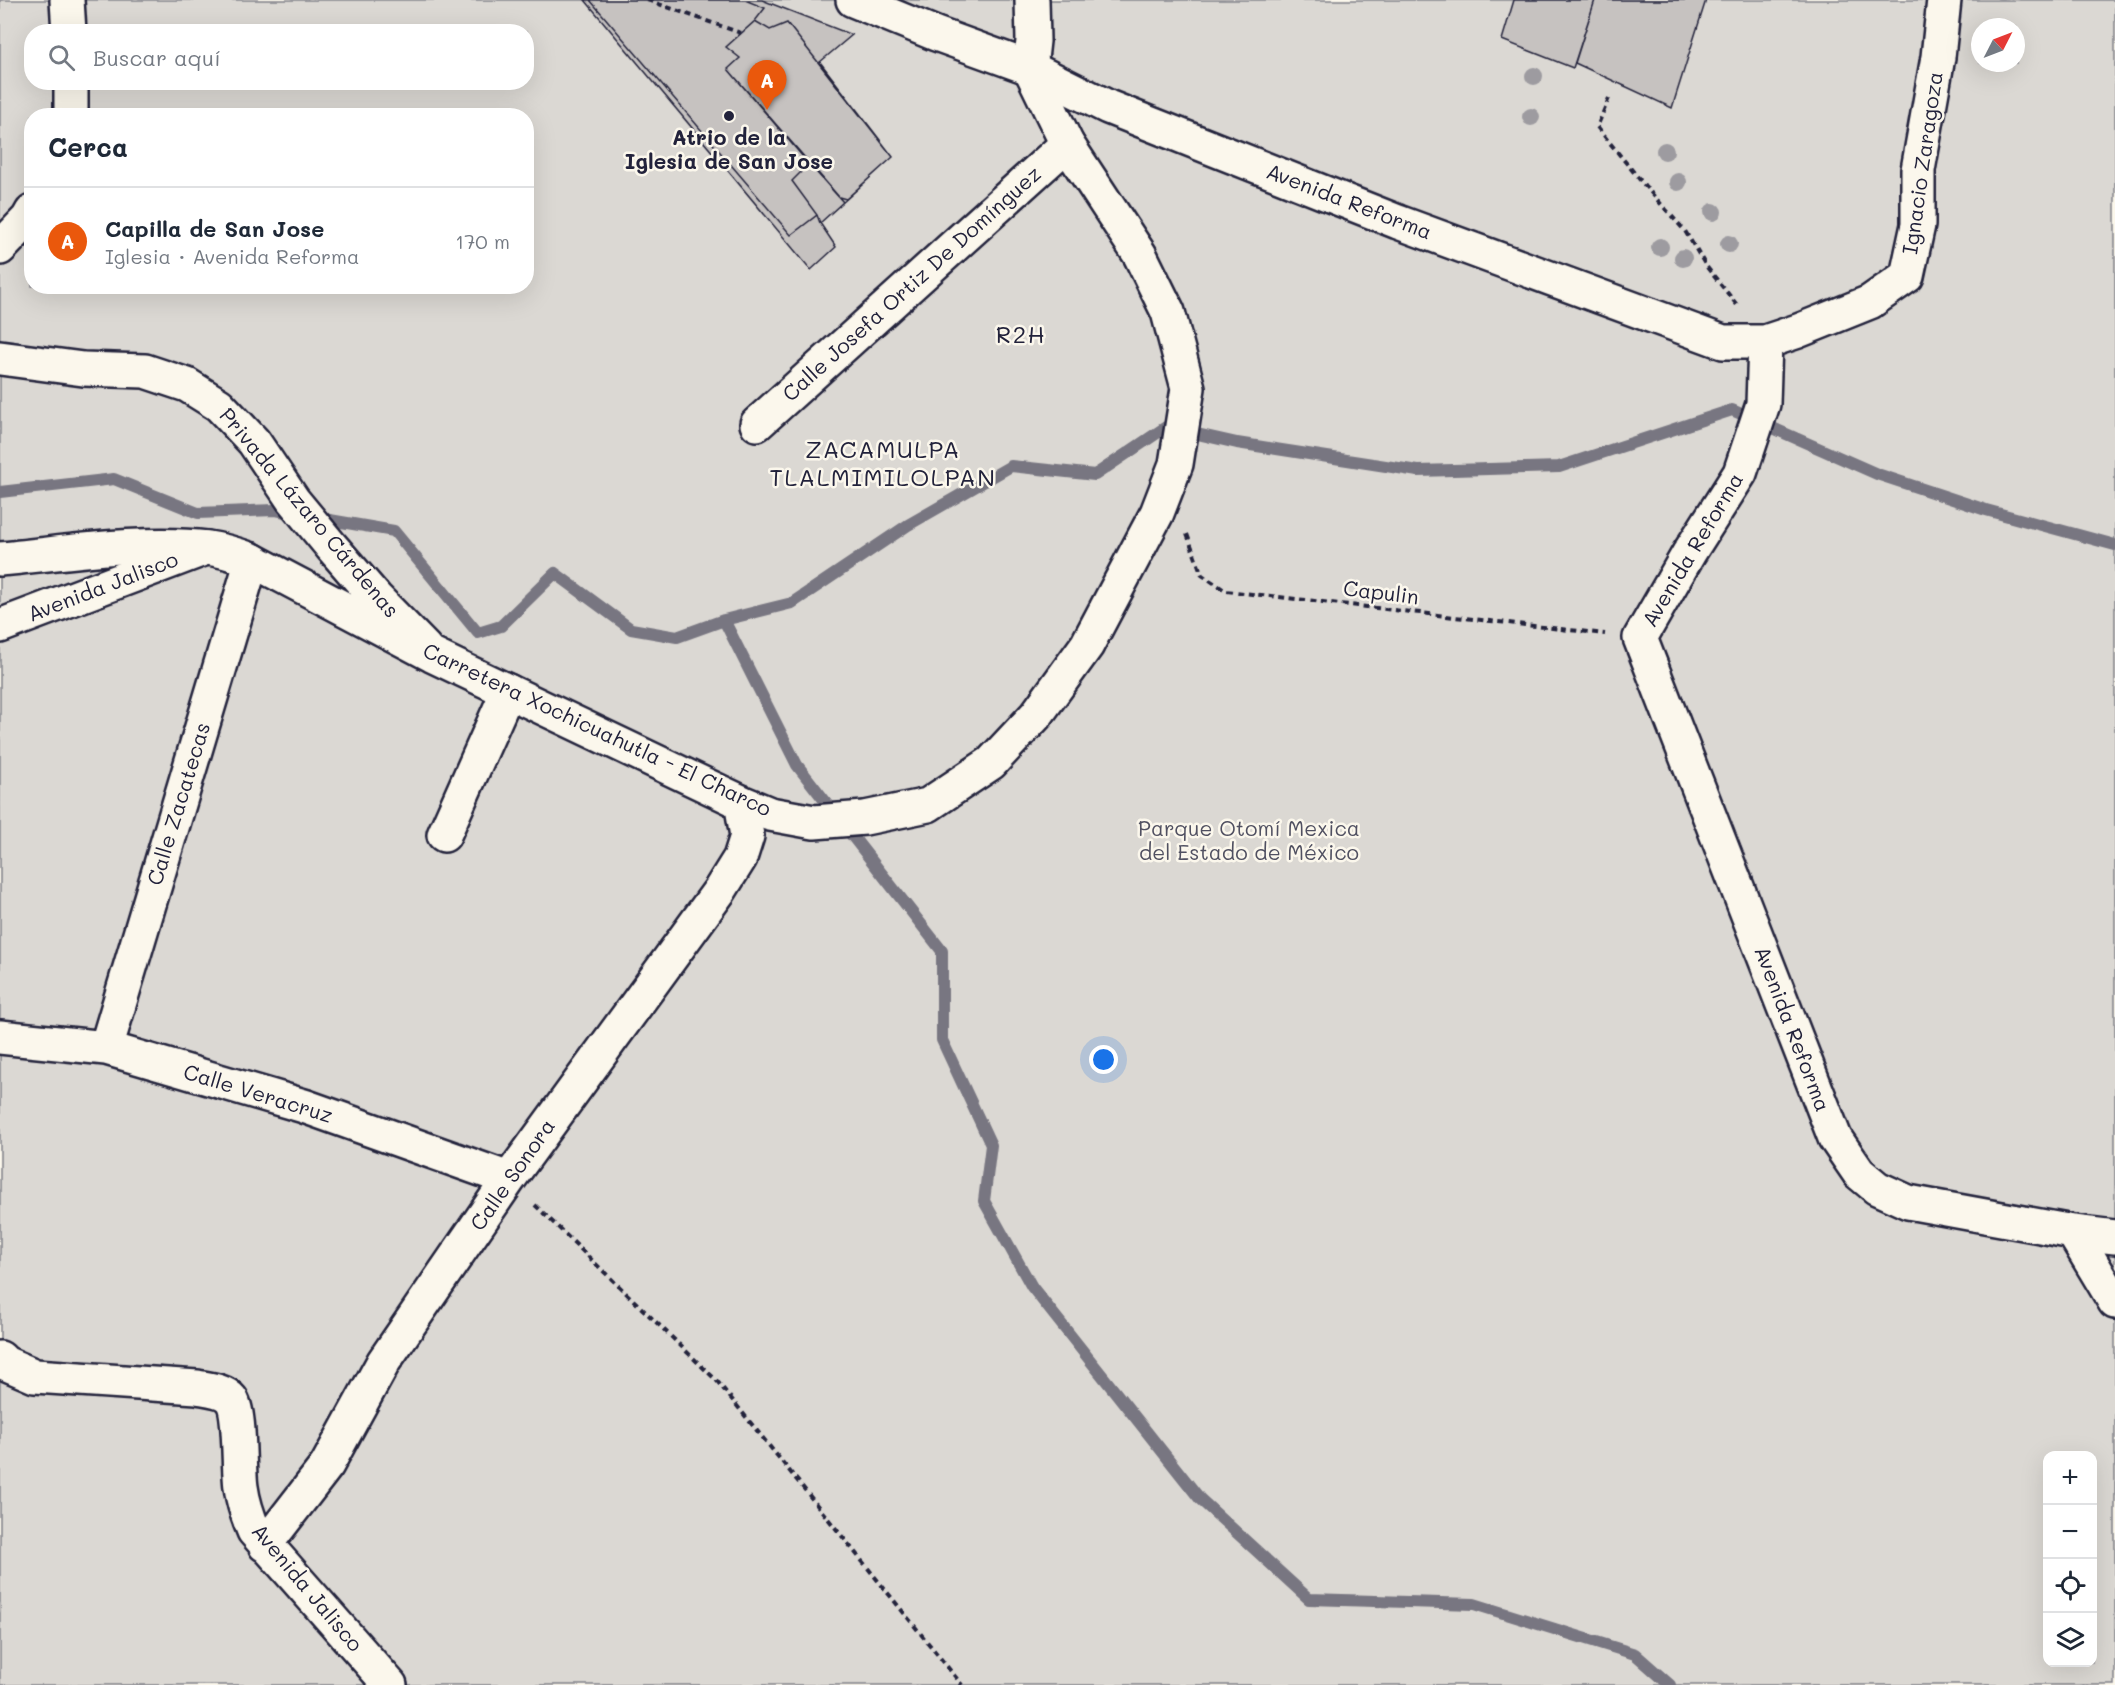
<!DOCTYPE html>
<html lang="es">
<head>
<meta charset="utf-8">
<style>
	:root { --surface:#fff; --page:#f6f6f7; --text:#1f2937; --muted:#747a83; --line:#e0e1e3; --accent:#ea580c }
	body { margin:0; font-family:Mali,sans-serif; background:var(--page); color:var(--text) }
	.controls { position:absolute; right:18px; bottom:18px; display:grid; overflow:hidden; border-radius:12px; box-shadow:0 6px 24px #0002 }
	.controls button { width:54px; height:54px; display:grid; place-items:center; padding:0; border:0; border-bottom:2px solid var(--line); background:var(--surface); color:var(--text); font:30px sans-serif }
	.compass { position:absolute; left:1971px; top:18px; width:54px; height:54px; border-radius:50%; background:var(--surface); box-shadow:0 6px 24px #0002; rotate:48deg }
	.you { position:absolute; left:1104px; top:1060px; width:21px; height:21px; margin:-15px; border:4px solid #fff; border-radius:50%; background:#1a73e8; box-shadow:0 0 0 9px #1a73e833 }
	.badge { display:grid; place-items:center; width:39px; height:39px; border-radius:50%; background:var(--accent); color:#fff; font-size:20px; font-weight:700 }
	.pin { position:absolute; translate:-50% -50px; filter:drop-shadow(0 2px 3px #0008) }
	.pin::after { content:''; position:absolute; top:32px; width:21px; height:18px; background:inherit; clip-path:polygon(0 0,100% 0,50% 100%) }
	.list { margin:0; padding:0; list-style:none }
	h2 { display:flex; justify-content:space-between; align-items:center; height:78px; margin:0; padding:0 24px; font-size:26px }
	h2 small { font-size:20px; font-weight:400; color:var(--muted) }
	.list li { display:grid; grid-template-columns:39px 1fr auto; gap:18px; align-items:center; box-sizing:border-box; height:108px; padding:0 24px; border-top:2px solid var(--line) }
	.list b { display:block; font-size:22px; white-space:nowrap }
	.list p { margin:0; font-size:20px; white-space:nowrap; color:var(--muted) }
	.list em { font-size:20px; font-style:normal; color:var(--muted) }
	.icon { flex:none; width:33px; height:33px; fill:none; stroke:currentColor; stroke-width:2; stroke-linecap:round; stroke-linejoin:round }
	.map { position:relative; flex:none; width:2115px; height:1685px; overflow:hidden }
	.search { position:absolute; background:var(--surface); box-shadow:0 6px 24px #0002; left:24px; top:24px; width:510px; height:66px; display:flex; align-items:center; gap:15px; box-sizing:border-box; padding:0 21px; border-radius:24px; color:var(--muted); font-size:22px }
	.panel { position:absolute; background:var(--surface); box-shadow:0 6px 24px #0002; left:24px; top:108px; width:510px; height:186px; border-radius:24px }
	.map>svg:first-child { display:block }
	.green { fill:#dbd8d3; stroke:#7e7d87; stroke-width:1.5; fill-rule:evenodd }
	.lines { fill:none; stroke-linecap:round; stroke-linejoin:round }
	.stream { stroke:#787681; stroke-width:12 }
	.building { fill:#c6c2c0; stroke:#22223b; stroke-width:1.5 }
	.street-casing { stroke:#22223b; stroke-width:38 }
	.secondary-casing { stroke:#22223b; stroke-width:38 }
	.path { stroke:#22223b; stroke-width:4; stroke-dasharray:6 4.5; stroke-linecap:butt }
	.street { stroke:#fbf7ec; stroke-width:33 }
	.secondary { stroke:#fbf7ec; stroke-width:33 }
	.tree { fill:#9d9ba0 }
	.poi-dot { fill:#22223b; stroke:#fbf7ec; stroke-width:2 }
	.labels { text-anchor:middle; stroke-width:5; stroke-linejoin:round; paint-order:stroke }
	.poi-label { font-size:21px; font-weight:bold; fill:#22223b; stroke:#fbf7ec }
	.street-label { font-size:21px; fill:#22223b; stroke:#fbf7ec }
	.park-label { font-size:21px; fill:#505061; stroke:#fbf7ec }
	.quarter-label { font-size:24px; letter-spacing:1.5px; fill:#22223b; stroke:#fbf7ec }
</style>
</head>
<body>
<div class="map">
<svg width="2115" height="1685" viewBox="0 0 2115 1685">
	<rect width="100%" height="100%" fill="#fbf7ec"/>
	<filter id="ink" filterUnits="userSpaceOnUse"><feTurbulence type="fractalNoise" baseFrequency=".0167" numOctaves="2"/><feDisplacementMap in="SourceGraphic" scale="12" xChannelSelector="R" yChannelSelector="G"/><feConvolveMatrix kernelMatrix="1 2 1 2 8 2 1 2 1" color-interpolation-filters="sRGB"/></filter>
	<g filter="url(#ink)">
		<path class="green" d="M0 0H2115V1685H0ZM1980 27H2016V63H1980ZM32 32H526V82H32ZM32 116H526V286H32ZM2048 1456H2092V1662H2048Z"/>
		<g class="lines">
			<path class="stream" d="M0 492 114 479 198 513 275 510 294 514
				M318 518 394 531 478 633 501 626 555 573 631 629 677 637 724 620 792 603 908 525 1011 466 1095 475 1166 427 1237 443 1418 471 1559 467 1732 410 1877 474 1986 510 2115 545
				M724 620 797 765 942 951V1040L991 1145 984 1201 1032 1287 1200 1499 1309 1599 1474 1604 1635 1654 1670 1685"/>
		</g>
		<path class="building" d="M585 0H762L852 35 820 62 893 157 820 223 836 247 811 270Z
			M590 0H745L765 8 755 21 726 47 740 58 728 69 809 164 792 181 817 215 791 235Z
			M1514 0H1595L1573 68 1502 40Z
			M1595 0H1706L1672 108 1575 63Z
			M755 21 770 30 787 23 893 157 846 199 839 197 728 69 740 58 726 47Z
			M809 164 843 202 820 223 817 215 792 181Z"/>
		<g class="lines">
			<defs>
				<path id="street" d="M67 0 69 32
					M853 0 936 34 1030 68 1108 107 1398 222 1723 342H1765L1798 331 1870 302 1907 276 1918 225V170L1938 57 1944 0
					M71 82V116
					M0 248 28 219 32 212
					M1765 342 1763 404 1740 473 1689 553 1640 638 1835 1138 1859 1173 1877 1188 1908 1202 2073 1232 2115 1237
					M0 358 83 369 145 371 187 385 219 405 254 442 293 500 331 546 376 598 425 648
					M757 424 1067 144
					M0 626 206 548
					M444 835 508 691
					M0 1037 106 1048 304 1106 509 1179
					M106 1048 252 560
					M2073 1232 2115 1302
					M0 1358 5 1363 35 1376 197 1387C207 1389 224 1390 231 1399 241 1412 238 1468 241 1487 243 1502 248 1517 254 1531L390 1685
					M265 1545 327 1465 384 1361 509 1179 720 890 740 858 747 836 741 802"/>
				<path id="secondary" d="M0 559C65 553 143 540 208 548 223 550 238 555 252 560L432 655 741 802 770 814 814 822 865 818 928 805 991 763 1037 714 1087 645 1157 513 1176 464 1188 388 1168 312 1140 255 1067 144 1030 68 1033 41 1032 0"/>
			</defs>
			<use href="#street" class="street-casing"/>
			<use href="#secondary" class="secondary-casing"/>
			<path class="path" d="M647 0 741 33
				M1609 98 1597 127 1645 186 1685 231 1706 266 1737 305
				M1187 534 1202 575 1226 591 1605 634
				M535 1205 717 1381 962 1685"/>
			<use href="#street" class="street"/>
			<use href="#secondary" class="secondary"/>
		</g>
		<g class="tree">
			<circle cx="1534" cy="76" r="9"/>
			<circle cx="1531" cy="117" r="9"/>
			<circle cx="1665" cy="151" r="9"/>
			<circle cx="1678" cy="182" r="9"/>
			<circle cx="1713" cy="212" r="9"/>
			<circle cx="1729" cy="244" r="9"/>
			<circle cx="1660" cy="247" r="9"/>
			<circle cx="1683" cy="258" r="9"/>
		</g>
	</g>
	<circle class="poi-dot" cx="729" cy="116" r="6"/>
	<g class="labels">
		<g class="poi-label">
			<text x="729" y="145">Atrio de la<tspan x="729" dy="24">Iglesia de San Jose</tspan></text>
		</g>
		<g class="street-label">
			<text transform="translate(1923 163) rotate(-82)" y="7">Ignacio Zaragoza</text>
			<text transform="translate(1349 202) rotate(21)" y="7">Avenida Reforma</text>
			<text transform="translate(912 284) rotate(-42)" y="7">Calle Josefa Ortiz De Domínguez</text>
			<text transform="translate(309 513) rotate(50)" y="7">Privada Lázaro Cárdenas</text>
			<text transform="translate(1693 550) rotate(-59)" y="7">Avenida Reforma</text>
			<text transform="translate(103 587) rotate(-21)" y="7">Avenida Jalisco</text>
			<text transform="translate(1381 593) rotate(7)" y="7">Capulin</text>
			<text transform="translate(597 730) rotate(25)" y="7">Carretera Xochicuahutla - El Charco</text>
			<text transform="translate(179 804) rotate(-73)" y="7">Calle Zacatecas</text>
			<text transform="translate(1792 1029) rotate(69)" y="7">Avenida Reforma</text>
			<text transform="translate(258 1094) rotate(17)" y="7">Calle Veracruz</text>
			<text transform="translate(513 1175) rotate(-55)" y="7">Calle Sonora</text>
			<text transform="translate(307 1588) rotate(50)" y="7">Avenida Jalisco</text>
		</g>
		<g class="park-label">
			<text x="1249" y="836">Parque Otomí Mexica<tspan x="1249" dy="24">del Estado de México</tspan></text>
		</g>
		<g class="quarter-label">
			<text x="1021" y="343">R2H</text>
			<text x="883" y="458">ZACAMULPA<tspan x="883" dy="28">TLALMIMILOLPAN</tspan></text>
		</g>
	</g>
</svg>
<div class="controls">
<button>+</button>
<button>−</button>
<button><svg class="icon" aria-label="locate" viewBox="0 0 24 24"><circle cx="12" cy="12" r="6"/><path d="M12 2v4M12 18v4M2 12h4M18 12h4"/></svg></button>
<button><svg class="icon" aria-label="layers" viewBox="0 0 24 24"><path d="M12 4l9 5-9 5-9-5zM3 14l9 5 9-5"/></svg></button>
</div>
<svg class="compass" viewBox="-18 -18 36 36"><path d="M0-13l5 13h-10z" fill="#e53935"/><path d="M0 13l5-13h-10z" fill="#747a83"/></svg>
<div class="you"></div>
<div class="pin badge" style="left:767px;top:110px">A</div>
<div class="search"><svg class="icon" aria-label="search" viewBox="0 0 24 24"><circle cx="10" cy="10" r="6"/><path d="M15 15l6 6"/></svg>Buscar aquí</div>
<section class="panel">
<h2>Cerca<small></small></h2>
<ul class="list">
<li><span class="badge">A</span><div><b>Capilla de San Jose</b><p>Iglesia · Avenida Reforma</p></div><em>170 m</em></li>
</ul>
</section>
</div>
</body>
</html>
